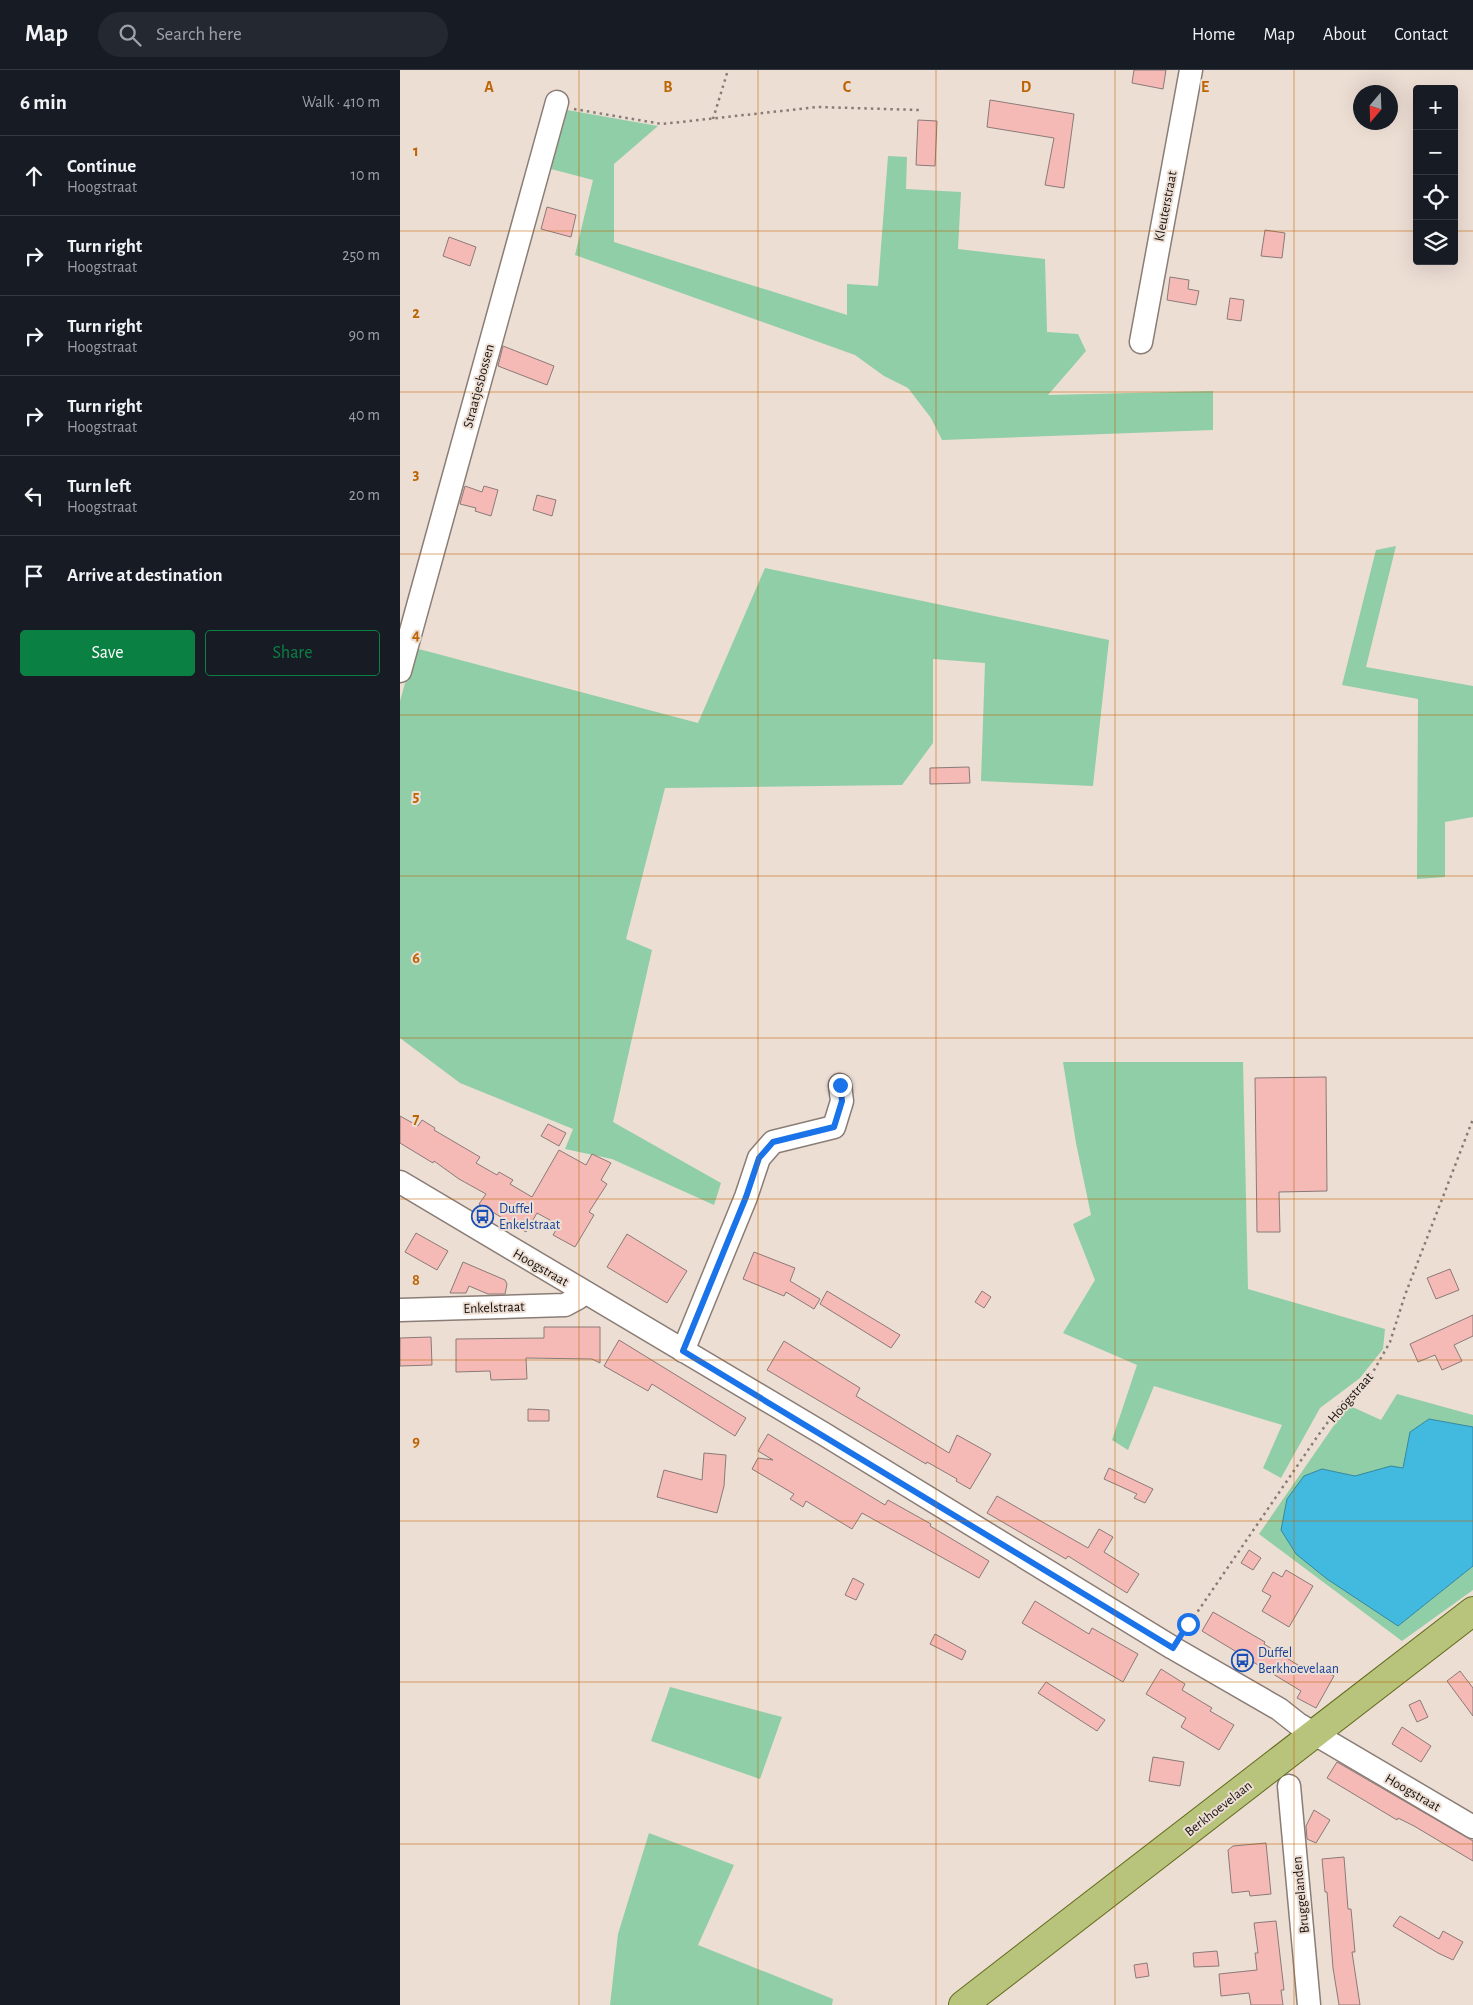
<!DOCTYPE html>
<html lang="en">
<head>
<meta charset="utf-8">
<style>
	:root { --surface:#171b24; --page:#242831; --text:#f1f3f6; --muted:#9ea1a6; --line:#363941; --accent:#0b8043 }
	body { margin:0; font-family:"Alegreya Sans",sans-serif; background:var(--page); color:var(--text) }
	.controls { position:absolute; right:15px; top:15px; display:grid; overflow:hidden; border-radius:5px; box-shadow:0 5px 20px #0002 }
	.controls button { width:45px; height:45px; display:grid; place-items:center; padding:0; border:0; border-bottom:1px solid var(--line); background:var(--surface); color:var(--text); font:25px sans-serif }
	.compass { position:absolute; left:953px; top:15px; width:45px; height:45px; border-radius:50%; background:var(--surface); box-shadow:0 5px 20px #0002; rotate:199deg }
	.stop { position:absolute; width:15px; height:15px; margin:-11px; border:4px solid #1a73e8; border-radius:50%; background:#fff }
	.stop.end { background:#1a73e8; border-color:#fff; box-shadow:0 1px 5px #0008 }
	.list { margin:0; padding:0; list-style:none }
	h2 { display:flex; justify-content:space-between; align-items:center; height:65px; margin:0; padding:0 20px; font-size:21px }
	h2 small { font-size:16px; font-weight:400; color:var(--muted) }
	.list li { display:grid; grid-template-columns:32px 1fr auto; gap:15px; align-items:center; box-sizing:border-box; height:80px; padding:0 20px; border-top:1px solid var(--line) }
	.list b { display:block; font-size:19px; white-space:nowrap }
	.list p { margin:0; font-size:16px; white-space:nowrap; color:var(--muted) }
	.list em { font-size:16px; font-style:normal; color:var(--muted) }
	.actions { display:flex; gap:10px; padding:15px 20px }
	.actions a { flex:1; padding:11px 0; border:1px solid var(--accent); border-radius:5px; text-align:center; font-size:18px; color:var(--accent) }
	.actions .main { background:var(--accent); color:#fff }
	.icon { flex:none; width:28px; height:28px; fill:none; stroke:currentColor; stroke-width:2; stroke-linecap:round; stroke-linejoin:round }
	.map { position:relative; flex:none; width:1073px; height:1935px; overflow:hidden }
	header { display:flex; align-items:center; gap:30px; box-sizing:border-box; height:70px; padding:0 25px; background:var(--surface); border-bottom:1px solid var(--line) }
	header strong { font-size:24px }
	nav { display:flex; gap:28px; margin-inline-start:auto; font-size:18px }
	.search { width:350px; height:45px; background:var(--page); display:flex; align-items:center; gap:12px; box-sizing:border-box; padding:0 18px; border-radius:28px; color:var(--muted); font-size:19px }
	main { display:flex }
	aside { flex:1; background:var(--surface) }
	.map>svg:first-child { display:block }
	.green { fill:#8fcea6 }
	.water { fill:#42b9de; stroke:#3587a0 }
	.building { fill:#f6bab6; stroke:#8a7a78 }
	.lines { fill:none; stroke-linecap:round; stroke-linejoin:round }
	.minor-casing { stroke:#8a7d75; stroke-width:25 }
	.major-casing { stroke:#616b1c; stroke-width:30 }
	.path { stroke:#867c75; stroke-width:2.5; stroke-dasharray:2.5 4; stroke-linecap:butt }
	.minor { stroke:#fff; stroke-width:22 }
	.major { stroke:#b8c37b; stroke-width:28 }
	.route { stroke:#1a73e8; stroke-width:6 }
	.grid { fill:none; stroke:#bd6404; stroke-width:1; stroke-opacity:0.55 }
	.labels { text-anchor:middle; stroke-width:4; stroke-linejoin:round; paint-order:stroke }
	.street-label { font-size:14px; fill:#17120f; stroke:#edded4 }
	.transit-label { font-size:14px; fill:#164399; stroke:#edded4; text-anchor:start }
	.grid-label { font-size:16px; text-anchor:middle; font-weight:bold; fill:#bd6404; stroke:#edded4; stroke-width:4; stroke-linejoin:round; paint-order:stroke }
</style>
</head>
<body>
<header>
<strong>Map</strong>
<div class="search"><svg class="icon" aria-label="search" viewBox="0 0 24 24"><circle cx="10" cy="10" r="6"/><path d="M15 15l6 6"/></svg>Search here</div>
<nav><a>Home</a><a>Map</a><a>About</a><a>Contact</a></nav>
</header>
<main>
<aside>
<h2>6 min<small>Walk · 410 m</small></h2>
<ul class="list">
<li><svg class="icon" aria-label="ahead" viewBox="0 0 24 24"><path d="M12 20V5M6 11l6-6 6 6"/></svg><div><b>Continue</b><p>Hoogstraat</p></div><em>10 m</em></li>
<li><svg class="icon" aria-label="right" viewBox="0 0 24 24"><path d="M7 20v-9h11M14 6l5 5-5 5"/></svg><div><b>Turn right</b><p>Hoogstraat</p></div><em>250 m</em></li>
<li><svg class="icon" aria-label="right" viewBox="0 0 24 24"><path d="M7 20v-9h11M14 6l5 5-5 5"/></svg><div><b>Turn right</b><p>Hoogstraat</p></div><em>90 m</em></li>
<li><svg class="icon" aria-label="right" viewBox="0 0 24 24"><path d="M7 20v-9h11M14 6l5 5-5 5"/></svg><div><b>Turn right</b><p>Hoogstraat</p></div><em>40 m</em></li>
<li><svg class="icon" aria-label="left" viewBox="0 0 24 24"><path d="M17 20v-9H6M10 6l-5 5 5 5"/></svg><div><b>Turn left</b><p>Hoogstraat</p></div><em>20 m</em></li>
<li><svg class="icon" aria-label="arrive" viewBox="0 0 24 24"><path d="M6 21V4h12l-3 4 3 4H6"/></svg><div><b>Arrive at destination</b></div></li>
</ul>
<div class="actions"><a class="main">Save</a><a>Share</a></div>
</aside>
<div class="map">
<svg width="1073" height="1935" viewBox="0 0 1073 1935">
	<rect width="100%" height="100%" fill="#edded4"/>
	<path class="green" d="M167 40 258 56 214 94V172L447 245V214L478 216 488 86 507 87 506 119 561 122 558 179 645 189 647 262 678 264 686 281 648 325 813 321V360L542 370 531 348 508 318 484 306 455 285 175 185 193 110 151 99Z
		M996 476 966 597 1073 616V747L1045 752V807L1017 809 1018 629 942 615 976 480Z
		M365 498 709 570 693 716 581 711 585 593 533 589V673L502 715 265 718 226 869 252 880 213 1052 321 1113 314 1135 212 1089 165 1079 173 1059 60 1013 0 968V631L15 578 298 653Z
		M663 992H843L848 1219 985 1259 983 1279 960 1308 920 1338 881 1408 863 1398 882 1355 754 1316 728 1380 712 1370 737 1295 663 1263 695 1210 673 1154 691 1145 676 1073Z
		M997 1324 1073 1345V1357L1029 1349 1011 1362 1003 1398 955 1406 922 1399 998 1556 1073 1496V1520L1002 1571 859 1464 948 1335 981 1350Z
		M270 1617 382 1647 360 1709 251 1671Z
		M249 1763 334 1795 298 1875 433 1929 432 1935H210L218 1864Z"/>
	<path class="water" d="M1029 1349 1073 1357V1496L998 1556 927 1509 896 1484 881 1460 887 1429 904 1406 922 1399 955 1406 991 1396 1003 1398 1010 1362Z"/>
	<path class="building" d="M734 0H766L763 19 732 13Z
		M590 30 674 44 664 118 645 115 654 68 587 57Z
		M518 50 537 51 535 96 516 95Z
		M147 137 176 145 171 167 141 159Z
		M865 160 885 163 882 188 861 186Z
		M49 167 76 177 70 196 43 186Z
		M770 207 789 210 788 219 799 221 796 235 767 230Z
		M830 228 844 230 841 251 827 249Z
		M103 276 154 296 147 315 98 296Z
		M65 416 82 422 84 416 98 420 91 446 75 441 76 438 60 434Z
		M137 425 156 430 152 446 133 440Z
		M569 697 570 713 530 714V698Z
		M926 1007 927 1121 879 1122 880 1162H857L855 1008Z
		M0 1046 18 1056 22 1050 35 1058 34 1060 80 1087 76 1093 97 1105 99 1102 113 1110 110 1114 132 1127 159 1080 186 1095 192 1084 211 1093 201 1110 207 1114 189 1142 194 1145 175 1177 153 1165 159 1155 137 1143 126 1162 79 1134 86 1124 59 1109 34 1091 33 1093 0 1073Z
		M148 1054 166 1063 159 1076 141 1066Z
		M16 1163 48 1181 37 1200 5 1182Z
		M227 1164 287 1201 267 1233 207 1197Z
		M354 1182 395 1198 390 1211 420 1229 414 1239 386 1222 384 1226 343 1209Z
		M63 1192 105 1210 107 1214 105 1224H88L69 1216 66 1223H50Z
		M1050 1199 1059 1220 1036 1229 1027 1208Z
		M427 1221 500 1265 491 1278 420 1234Z
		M582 1221 591 1227 584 1238 575 1232Z
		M1073 1245V1266L1054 1275 1062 1291 1042 1300 1035 1285 1018 1292 1010 1274Z
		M144 1257H200V1293L192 1289 126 1288 127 1309 91 1310 90 1301 56 1302V1269L144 1268Z
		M31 1267 32 1295 0 1296V1268Z
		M219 1270 346 1348 335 1366 252 1314 248 1321 204 1296Z
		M384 1271 460 1318 456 1326 549 1383 557 1365 591 1384 570 1419 556 1411 557 1409 527 1392 526 1394 367 1300Z
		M128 1339 149 1340V1351H128Z
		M368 1364 485 1435 488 1430 531 1454 530 1456 589 1491 579 1508 462 1443 452 1459 406 1431 403 1437 390 1429 394 1424 352 1399 358 1388 373 1390 358 1381Z
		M304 1383 326 1385 324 1416 317 1443 257 1427 264 1400 302 1410Z
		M709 1398 753 1419 745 1433 734 1428 737 1424 704 1409Z
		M597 1426 688 1478 699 1459 713 1467 704 1482 739 1504 727 1523 668 1486 666 1489 587 1443Z
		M849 1480 861 1488 853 1500 841 1493Z
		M886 1500 913 1516 889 1557 862 1541 871 1526 862 1521 873 1502 882 1507Z
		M453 1508 464 1514 456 1530 445 1525Z
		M635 1531 689 1564 692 1558 738 1584 723 1612 622 1553Z
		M813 1542 865 1572 864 1574 911 1603 915 1596 934 1606 916 1638 897 1628 901 1621 802 1561Z
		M535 1564 566 1581 562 1590 530 1574Z
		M761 1599 785 1614 782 1620 812 1638 810 1641 834 1655 819 1680 781 1657 786 1648 746 1624Z
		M1060 1601 1073 1618V1646L1047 1611Z
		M646 1612 705 1650 697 1661 638 1623Z
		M1020 1630 1028 1647 1017 1652 1009 1635Z
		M1002 1657 1031 1676 1021 1692 992 1674Z
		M753 1687 784 1692 780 1716 749 1711Z
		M937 1692 1073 1771V1791L1014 1756 998 1748 997 1750 927 1708Z
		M914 1740 930 1750 916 1773 907 1769 906 1756Z
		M866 1773 871 1824 850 1826 849 1821 832 1823 828 1780 833 1776Z
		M944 1787 948 1839H951L955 1882H952L960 1935H939L933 1898 927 1822H925L922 1789Z
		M1000 1846 1039 1869 1043 1861 1063 1872 1053 1890 1038 1883 993 1856Z
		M876 1851 884 1920H881L883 1935H851L849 1923 821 1926 819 1904 857 1900 855 1883H858L854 1853Z
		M817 1881 819 1896 794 1897 793 1883Z
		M747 1893 749 1906 736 1908 734 1895Z"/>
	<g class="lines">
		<defs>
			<path id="minor" d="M741 272 791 0
				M0 601 157 32
				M0 1112 424 1364 773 1578 879 1639 898 1654 1073 1757
				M0 1240 165 1235 178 1228 183 1222
				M283 1281 346 1127 359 1088 373 1072 434 1057 442 1031 440 1015
				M889 1716 909 1935"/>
			<path id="major" d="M563 1935 1073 1541"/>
		</defs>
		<use href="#minor" class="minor-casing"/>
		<use href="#major" class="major-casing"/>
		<path class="path" d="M174 39 262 54 418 37 520 40
			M313 49 328 0
			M783 1563 917 1367 944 1330 973 1302 990 1272 1005 1225 1073 1049"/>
		<use href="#minor" class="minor"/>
		<use href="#major" class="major"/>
	</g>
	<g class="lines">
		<path class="route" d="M440 1015 442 1031 434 1057 373 1072 359 1088 346 1127 283 1281 773 1578 788 1554"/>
	</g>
	<path class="grid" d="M179 0V1935M358 0V1935M536 0V1935M715 0V1935M894 0V1935M0 161H1017M1054 161H1073M0 322H1073M0 484H1073M0 645H1073M0 806H1073M0 968H1073M0 1129H1073M0 1290H1073M0 1451H1073M0 1612H1073M0 1774H1073"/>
	<defs>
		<symbol id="bus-ring" viewBox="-11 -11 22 22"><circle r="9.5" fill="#edded4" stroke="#1a4fb4" stroke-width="1.5"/><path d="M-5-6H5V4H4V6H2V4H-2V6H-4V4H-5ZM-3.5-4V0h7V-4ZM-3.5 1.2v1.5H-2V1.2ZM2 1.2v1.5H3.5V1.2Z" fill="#1a4fb4"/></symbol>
	</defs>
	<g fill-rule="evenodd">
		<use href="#bus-ring" x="70" y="1134" width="25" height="25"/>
		<use href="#bus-ring" x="830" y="1578" width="25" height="25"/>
	</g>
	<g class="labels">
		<g class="street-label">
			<text transform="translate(765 136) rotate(-79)" y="5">Kleuterstraat</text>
			<text transform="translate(78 316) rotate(-75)" y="5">Straatjesbossen</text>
			<text transform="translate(141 1197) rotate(30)" y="5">Hoogstraat</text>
			<text transform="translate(94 1237) rotate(-2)" y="5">Enkelstraat</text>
			<text transform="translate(950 1327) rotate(-49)" y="5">Hoogstraat</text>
			<text transform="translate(1013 1722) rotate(30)" y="5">Hoogstraat</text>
			<text transform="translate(818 1738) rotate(-38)" y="5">Berkhoevelaan</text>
			<text transform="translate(900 1825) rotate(-96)" y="5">Bruggelanden</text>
		</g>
		<g class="transit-label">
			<text x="99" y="1143">Duffel<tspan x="99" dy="16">Enkelstraat</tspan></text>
			<text x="858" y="1587">Duffel<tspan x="858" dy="16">Berkhoevelaan</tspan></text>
		</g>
	</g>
	<g class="grid-label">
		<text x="89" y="22">A</text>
		<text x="268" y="22">B</text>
		<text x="447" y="22">C</text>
		<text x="626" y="22">D</text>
		<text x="805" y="22">E</text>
		<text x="16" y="86">1</text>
		<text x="16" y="248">2</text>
		<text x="16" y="409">3</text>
		<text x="16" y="570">4</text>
		<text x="16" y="731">5</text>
		<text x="16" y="893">6</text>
		<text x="16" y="1054">7</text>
		<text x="16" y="1215">8</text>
		<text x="16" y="1376">9</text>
	</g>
</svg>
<div class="controls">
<button>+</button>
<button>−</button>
<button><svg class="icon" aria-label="locate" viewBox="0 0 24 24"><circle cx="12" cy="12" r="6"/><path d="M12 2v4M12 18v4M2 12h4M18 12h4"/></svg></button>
<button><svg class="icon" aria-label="layers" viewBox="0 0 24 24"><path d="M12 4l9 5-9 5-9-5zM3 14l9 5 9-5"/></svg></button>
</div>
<svg class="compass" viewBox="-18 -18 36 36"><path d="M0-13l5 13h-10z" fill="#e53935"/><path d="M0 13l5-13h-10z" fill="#9ea1a6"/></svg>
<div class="stop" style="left:788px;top:1554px"></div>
<div class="stop end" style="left:440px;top:1015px"></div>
</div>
</main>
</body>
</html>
